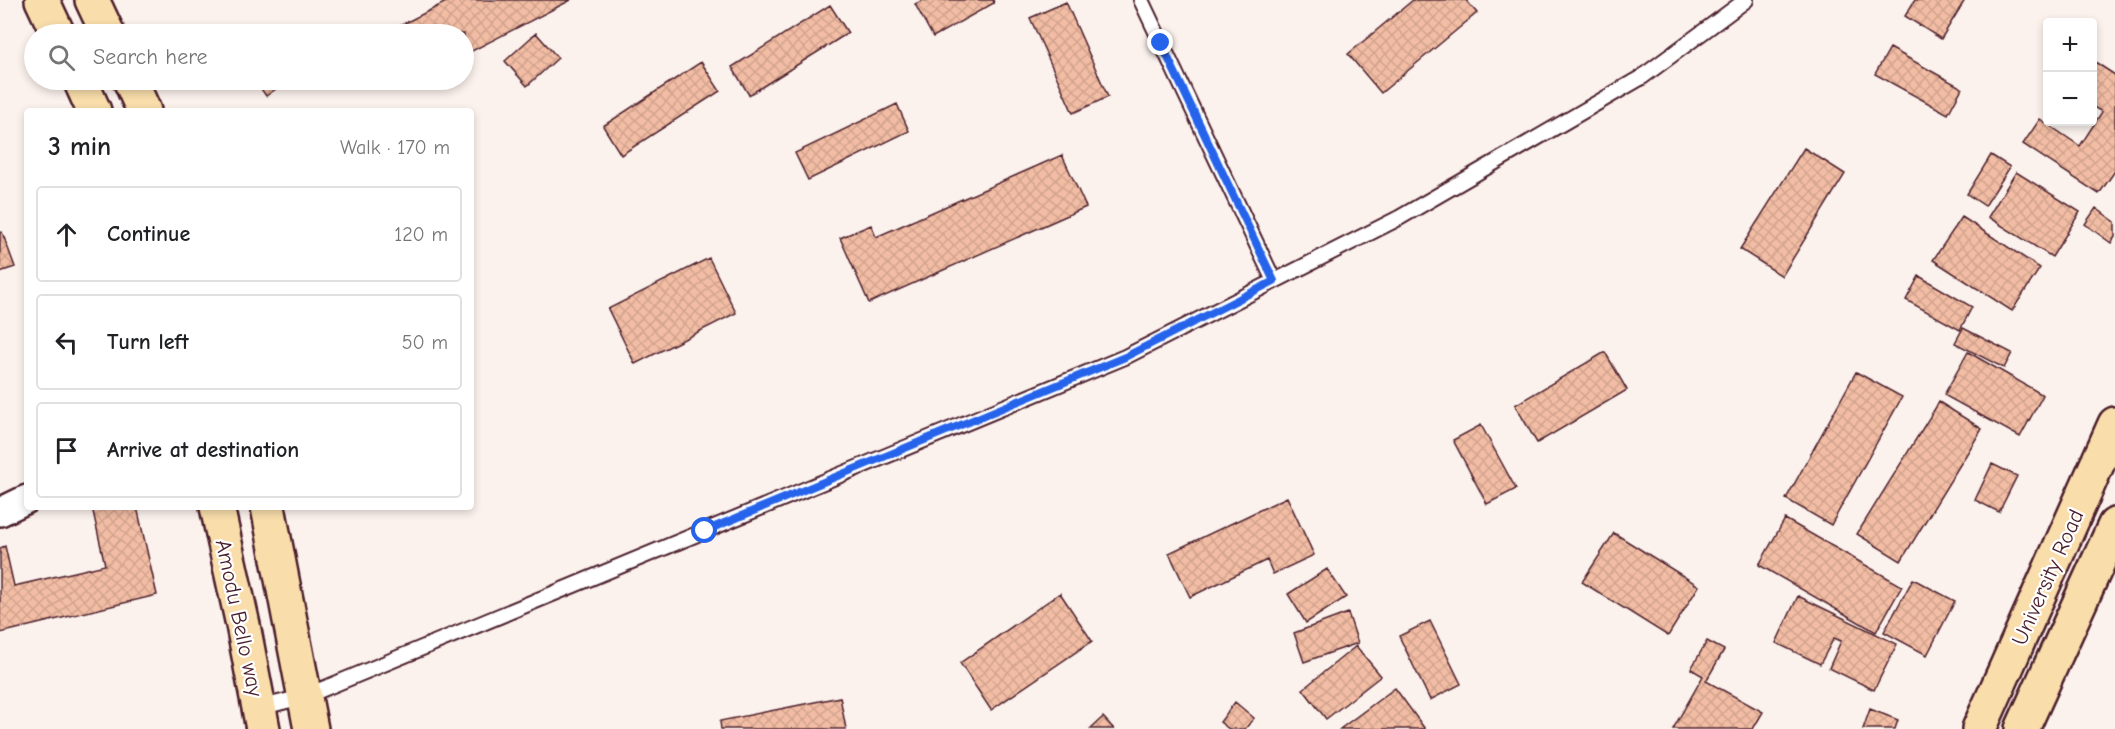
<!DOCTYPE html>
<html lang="en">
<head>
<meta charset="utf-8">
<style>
	:root { --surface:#fff; --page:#f2f2f2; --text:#202124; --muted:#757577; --line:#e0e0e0 }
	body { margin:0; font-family:"Comic Neue",sans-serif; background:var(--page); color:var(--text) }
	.controls { position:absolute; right:18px; top:18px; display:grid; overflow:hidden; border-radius:6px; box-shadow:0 3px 9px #0003 }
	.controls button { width:54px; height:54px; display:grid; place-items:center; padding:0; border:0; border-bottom:2px solid var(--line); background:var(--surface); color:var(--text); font:30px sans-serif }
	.stop { position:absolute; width:18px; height:18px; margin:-14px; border:4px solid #2563eb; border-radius:50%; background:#fff }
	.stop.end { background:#2563eb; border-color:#fff; box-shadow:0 2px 6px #0008 }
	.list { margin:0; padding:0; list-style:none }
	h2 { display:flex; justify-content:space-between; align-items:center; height:78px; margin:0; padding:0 24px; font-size:26px }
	h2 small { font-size:20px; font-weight:400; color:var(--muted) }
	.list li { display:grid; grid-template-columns:39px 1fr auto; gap:18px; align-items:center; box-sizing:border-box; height:96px; margin:0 12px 12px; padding:0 12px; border:2px solid var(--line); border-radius:6px }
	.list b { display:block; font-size:22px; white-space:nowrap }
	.list em { font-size:20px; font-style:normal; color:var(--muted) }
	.icon { flex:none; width:33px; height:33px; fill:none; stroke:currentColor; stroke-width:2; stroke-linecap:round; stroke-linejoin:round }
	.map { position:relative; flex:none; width:2115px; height:729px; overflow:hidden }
	.search { position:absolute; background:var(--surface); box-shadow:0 3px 9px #0003; left:24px; top:24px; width:450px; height:66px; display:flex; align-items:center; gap:15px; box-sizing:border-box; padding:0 21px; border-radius:33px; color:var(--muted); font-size:22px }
	.panel { position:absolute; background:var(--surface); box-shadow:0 3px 9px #0003; left:24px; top:108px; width:450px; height:402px; border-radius:6px }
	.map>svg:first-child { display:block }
	.building { fill:url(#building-cross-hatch); stroke:#4a1f2b; stroke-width:1.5 }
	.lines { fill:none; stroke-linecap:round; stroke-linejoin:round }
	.lane-casing { stroke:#4a1f2b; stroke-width:18 }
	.street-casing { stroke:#4a1f2b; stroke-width:32 }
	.primary-casing { stroke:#4a1f2b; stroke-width:38 }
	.lane { stroke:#fff; stroke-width:14 }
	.street { stroke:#fff; stroke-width:27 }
	.primary { stroke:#f9deab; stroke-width:33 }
	.route { stroke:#2563eb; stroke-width:8 }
	.labels { text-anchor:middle; stroke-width:4.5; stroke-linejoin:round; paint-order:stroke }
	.street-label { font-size:22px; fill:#4a1f2b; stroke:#fff }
</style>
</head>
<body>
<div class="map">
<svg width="2115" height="729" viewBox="0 0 2115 729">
	<defs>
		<pattern id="building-cross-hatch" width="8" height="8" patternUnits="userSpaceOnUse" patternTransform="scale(1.5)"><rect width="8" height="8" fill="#f2bda4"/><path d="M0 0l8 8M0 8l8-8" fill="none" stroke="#d1a28d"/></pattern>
	</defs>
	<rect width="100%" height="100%" fill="#fcf2ed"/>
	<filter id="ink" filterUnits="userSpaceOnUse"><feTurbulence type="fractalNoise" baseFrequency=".0167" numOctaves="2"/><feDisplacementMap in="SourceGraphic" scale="12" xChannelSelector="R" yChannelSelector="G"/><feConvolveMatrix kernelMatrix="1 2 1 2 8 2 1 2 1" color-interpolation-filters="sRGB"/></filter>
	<g filter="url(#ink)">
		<path class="building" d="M450 0H571L464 55V34H399L395 28Z
			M923 0H993L994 3 933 37 915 4Z
			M1413 0H1466L1477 13 1381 93 1348 54Z
			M1915 0H1965L1941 39 1905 16Z
			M1066 2 1108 97 1073 113 1030 18Z
			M830 5 848 33 749 95 732 67Z
			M536 33 558 58 527 86 505 61Z
			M1890 48 1962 88 1948 114 1875 74Z
			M2092 60 2115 75V171L2099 194 2023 144 2040 119 2080 146 2102 112 2092 106Z
			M701 62 720 91 621 155 603 126Z
			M255 80H284L286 82 266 96Z
			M897 104 909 131 808 180 795 153Z
			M1804 148 1845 174 1782 276 1740 249Z
			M1062 155 1086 207 869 303 840 238 871 225 876 237Z
			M1991 155 2010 167 1985 206 1967 194Z
			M2016 172 2080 212 2052 257 1988 217Z
			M2096 208 2115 222V237L2111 243 2085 224Z
			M1962 217 2040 268 2012 311 1933 260Z
			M2 232 15 267 0 272V233Z
			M709 258 736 313 635 364 608 309Z
			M1919 276 1972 307 1960 330 1906 300Z
			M1963 328 2012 353 2004 368 1955 343Z
			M1605 352 1627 390 1537 443 1515 405Z
			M1968 352 2043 395 2020 437 1944 395Z
			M1856 372 1902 397 1831 525 1786 499Z
			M1939 402 1982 429 1901 561 1857 534Z
			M1481 425 1516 489 1487 504 1453 440Z
			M1992 464 2017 476 1999 512 1975 500Z
			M1287 497 1314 555 1273 574 1267 560 1190 597 1169 553Z
			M92 507H137L157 595 0 633V548L5 546 14 586 105 565Z
			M1785 519 1902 586 1876 632 1759 565Z
			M1614 533 1699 586 1668 636 1582 582Z
			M1327 569 1346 597 1306 623 1288 594Z
			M1913 579 1955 601 1927 655 1884 632Z
			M1060 593 1092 641 991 710 960 663Z
			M1798 596 1897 644 1874 690 1829 668 1841 641 1834 638 1820 664 1776 643Z
			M1348 613 1358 643 1304 662 1294 633Z
			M1430 621 1461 684 1430 700 1399 636Z
			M1707 641 1724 650 1706 681 1763 712 1753 729H1673L1703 676 1691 669Z
			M1356 646 1381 676 1326 719 1303 689Z
			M1395 688 1425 729H1340Z
			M840 697 846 729H721L720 721Z
			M1235 702 1254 718 1245 729H1229L1220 722Z
			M1870 709 1898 720 1895 729H1863Z
			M1103 717 1114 729H1090Z"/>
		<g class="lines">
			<defs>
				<path id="lane" d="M1141 0 1274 281
					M259 708 306 696 1125 357 1399 218 1642 77 1746 0"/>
				<path id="street" d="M0 512 27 499"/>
				<path id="primary" d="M42 0 58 34
					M92 0 108 34
					M80 80 94 111
					M130 80 144 111
					M217 507 243 625 263 729
					M268 507 311 729
					M1979 729 2115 424
					M2022 729 2115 525"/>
			</defs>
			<use href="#lane" class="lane-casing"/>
			<use href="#street" class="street-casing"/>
			<use href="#primary" class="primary-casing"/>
			<use href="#lane" class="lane"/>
			<use href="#street" class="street"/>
			<use href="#primary" class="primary"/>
		</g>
	</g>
	<g class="lines" filter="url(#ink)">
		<path class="route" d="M705 531 1125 357 1274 281 1161 43"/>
	</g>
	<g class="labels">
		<g class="street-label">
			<text transform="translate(2047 577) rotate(-66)" y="8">University Road</text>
			<text transform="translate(240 618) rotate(78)" y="8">Amodu Bello way</text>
		</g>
	</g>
</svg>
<div class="controls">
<button>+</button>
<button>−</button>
</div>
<div class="stop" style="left:705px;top:531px"></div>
<div class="stop end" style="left:1161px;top:43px"></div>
<div class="search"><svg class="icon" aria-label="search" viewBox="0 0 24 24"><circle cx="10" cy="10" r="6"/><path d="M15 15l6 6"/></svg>Search here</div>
<section class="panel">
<h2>3 min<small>Walk · 170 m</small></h2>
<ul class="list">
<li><svg class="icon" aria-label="ahead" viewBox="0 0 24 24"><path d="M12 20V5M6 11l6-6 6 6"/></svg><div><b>Continue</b></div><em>120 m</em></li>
<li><svg class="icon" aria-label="left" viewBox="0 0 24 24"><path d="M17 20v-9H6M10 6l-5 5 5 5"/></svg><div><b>Turn left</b></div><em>50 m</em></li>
<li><svg class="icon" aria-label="arrive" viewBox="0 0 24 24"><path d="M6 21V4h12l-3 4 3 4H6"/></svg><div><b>Arrive at destination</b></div></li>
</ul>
</section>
</div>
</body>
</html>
